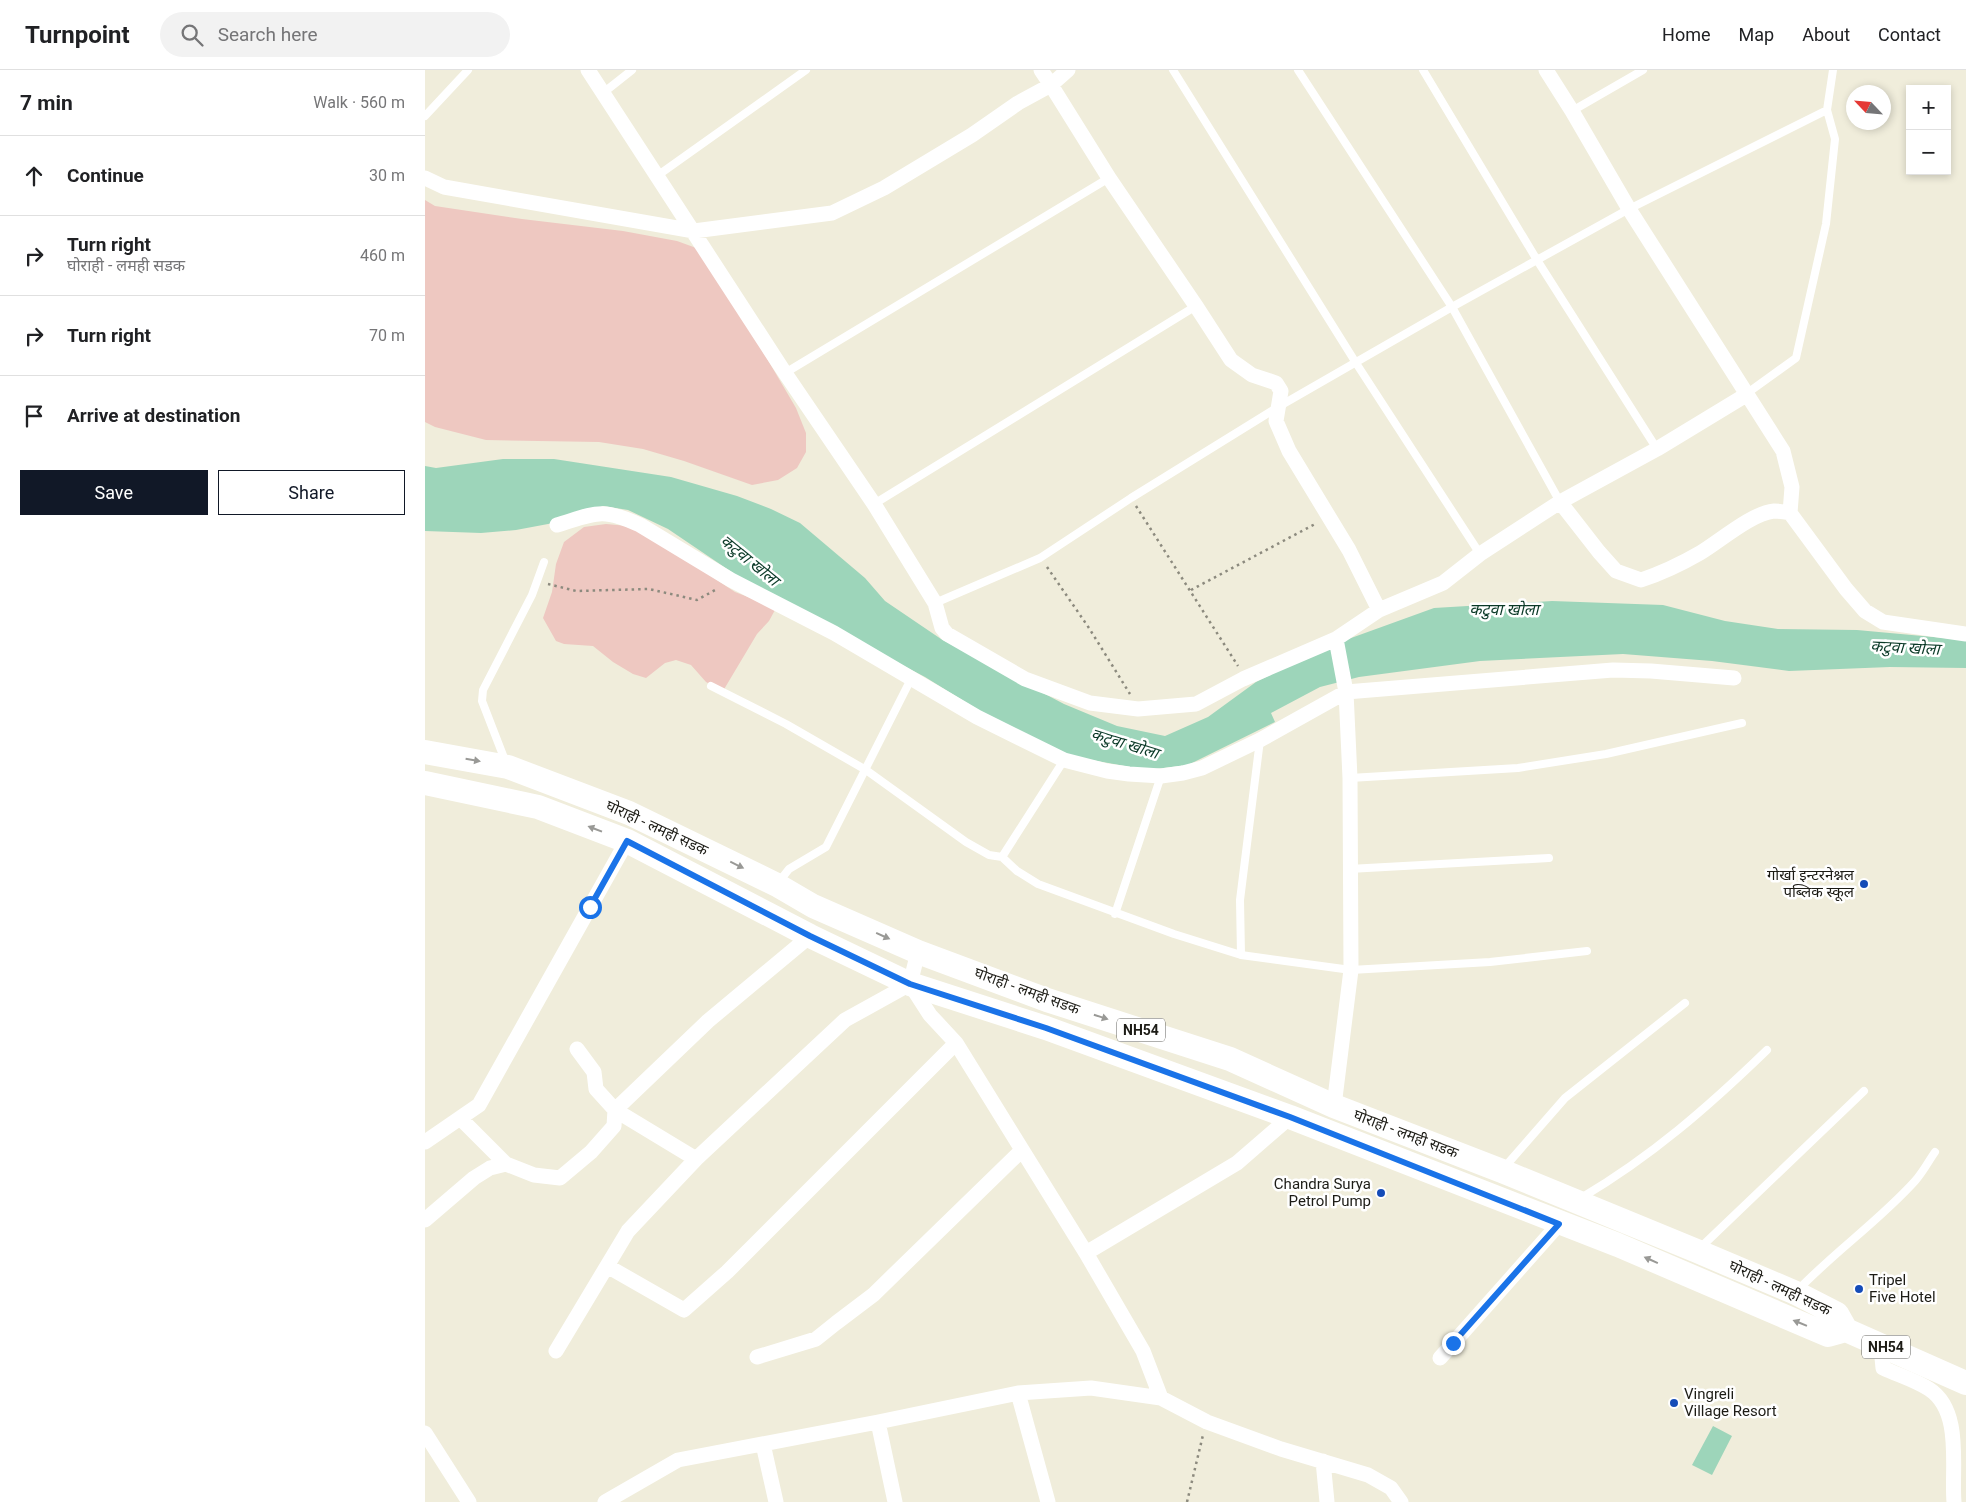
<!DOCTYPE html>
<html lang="en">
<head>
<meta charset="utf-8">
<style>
	:root { --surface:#fff; --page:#f2f2f2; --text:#202124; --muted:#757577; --line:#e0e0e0; --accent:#111827 }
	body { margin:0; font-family:Roboto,"Noto Sans Devanagari",sans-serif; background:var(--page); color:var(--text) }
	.controls { position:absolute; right:15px; top:15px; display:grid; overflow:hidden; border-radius:0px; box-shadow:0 2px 8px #0003 }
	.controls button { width:45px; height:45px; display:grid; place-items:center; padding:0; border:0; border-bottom:1px solid var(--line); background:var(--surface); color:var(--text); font:25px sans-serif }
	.compass { position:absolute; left:1421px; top:15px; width:45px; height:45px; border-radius:50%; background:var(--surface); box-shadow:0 2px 8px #0003; rotate:296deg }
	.stop { position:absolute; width:15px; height:15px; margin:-11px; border:4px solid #1a73e8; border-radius:50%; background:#fff }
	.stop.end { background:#1a73e8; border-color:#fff; box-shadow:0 1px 5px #0008 }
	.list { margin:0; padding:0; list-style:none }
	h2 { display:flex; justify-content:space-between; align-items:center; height:65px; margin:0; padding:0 20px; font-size:21px }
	h2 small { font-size:16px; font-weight:400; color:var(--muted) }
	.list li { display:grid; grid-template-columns:32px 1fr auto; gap:15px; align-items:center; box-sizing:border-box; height:80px; padding:0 20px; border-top:1px solid var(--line) }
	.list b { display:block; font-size:19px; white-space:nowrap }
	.list p { margin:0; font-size:16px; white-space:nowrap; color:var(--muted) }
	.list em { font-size:16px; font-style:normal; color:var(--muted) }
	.actions { display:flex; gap:10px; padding:15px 20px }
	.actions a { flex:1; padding:11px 0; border:1px solid var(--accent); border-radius:0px; text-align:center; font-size:18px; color:var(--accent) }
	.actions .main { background:var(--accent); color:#fff }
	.icon { flex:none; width:28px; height:28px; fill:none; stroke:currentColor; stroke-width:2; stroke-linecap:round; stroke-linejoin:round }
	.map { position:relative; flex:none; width:1541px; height:1432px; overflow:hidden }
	header { display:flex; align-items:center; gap:30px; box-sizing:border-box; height:70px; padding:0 25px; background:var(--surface); border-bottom:1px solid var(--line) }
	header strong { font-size:24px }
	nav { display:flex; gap:28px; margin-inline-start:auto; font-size:18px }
	.search { width:350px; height:45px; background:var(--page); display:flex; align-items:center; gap:12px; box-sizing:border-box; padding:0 18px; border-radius:28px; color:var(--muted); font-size:19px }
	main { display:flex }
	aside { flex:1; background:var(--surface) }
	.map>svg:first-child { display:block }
	.green { fill:#eec8c1 }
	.water { fill:#9dd5ba }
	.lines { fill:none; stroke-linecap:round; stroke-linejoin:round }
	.path { stroke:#8c8a7e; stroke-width:2.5; stroke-dasharray:2.5 4; stroke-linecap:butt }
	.service { stroke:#fff; stroke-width:8 }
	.minor { stroke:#fff; stroke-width:15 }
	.primary { stroke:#fff; stroke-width:24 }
	.oneway { fill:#999996 }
	.route { stroke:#1a73e8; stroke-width:6 }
	.poi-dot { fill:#154cb8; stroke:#fff; stroke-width:2 }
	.labels { text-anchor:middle; stroke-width:5; stroke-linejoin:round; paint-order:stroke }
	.shield { fill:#fff; stroke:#61605c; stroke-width:1 }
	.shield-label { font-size:14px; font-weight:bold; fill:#1d1c16 }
	.street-label { font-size:15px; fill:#1d1c16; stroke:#fff }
	.poi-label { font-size:15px; fill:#1d1c16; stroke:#fff; text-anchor:end }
	.water-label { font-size:16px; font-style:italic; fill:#0a3927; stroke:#fff }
</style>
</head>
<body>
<header>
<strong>Turnpoint</strong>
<div class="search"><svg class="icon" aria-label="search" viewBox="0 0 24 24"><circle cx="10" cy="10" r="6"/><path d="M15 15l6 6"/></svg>Search here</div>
<nav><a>Home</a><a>Map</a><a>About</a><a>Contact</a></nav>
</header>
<main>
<aside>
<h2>7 min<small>Walk · 560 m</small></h2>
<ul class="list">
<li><svg class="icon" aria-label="ahead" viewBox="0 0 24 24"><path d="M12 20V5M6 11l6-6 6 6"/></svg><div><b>Continue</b></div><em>30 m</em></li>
<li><svg class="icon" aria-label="right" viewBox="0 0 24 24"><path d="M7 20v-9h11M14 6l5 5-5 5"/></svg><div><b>Turn right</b><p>घोराही - लमही सडक</p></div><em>460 m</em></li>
<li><svg class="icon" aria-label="right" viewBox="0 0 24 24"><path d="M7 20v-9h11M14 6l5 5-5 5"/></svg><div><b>Turn right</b></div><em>70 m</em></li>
<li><svg class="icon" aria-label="arrive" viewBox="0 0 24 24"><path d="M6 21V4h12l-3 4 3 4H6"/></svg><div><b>Arrive at destination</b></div></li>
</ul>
<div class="actions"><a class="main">Save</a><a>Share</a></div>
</aside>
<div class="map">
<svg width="1541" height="1432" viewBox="0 0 1541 1432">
	<rect width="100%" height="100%" fill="#f0eddb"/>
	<path class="green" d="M0 130 10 136 97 149 198 161 252 171 274 179 320 251 371 338 381 363V382L372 398 353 410 327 415 259 391 218 379 174 372 61 370 10 357 0 352Z
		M181 454 203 456 232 470 310 522 336 532 350 540 344 551 332 564 298 621 281 612 266 595 251 590 240 593 221 608 208 604 188 592 168 576 139 574 131 571 118 548 127 522 131 494 139 472 159 457Z"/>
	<path class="water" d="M78 389H129L246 407 312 426 346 439 375 453 440 508 460 531 516 569 639 634 692 656 740 666 783 647 831 612 904 576 1009 538 1127 531 1238 535 1300 551 1353 559 1432 560 1541 570V598L1465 597 1364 601 1287 591 1198 584 1055 591 934 607 895 617 846 643 850 652 763 695 722 700 650 687 584 659 500 607 389 549 311 505 243 459 203 440 178 436 139 451 91 460 56 463 0 461V396L11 398Z
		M1288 1356 1307 1366 1287 1405 1267 1395Z"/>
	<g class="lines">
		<path class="path" d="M711 436 813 596
			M622 497 664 558 705 624
			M123 514 151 521 224 519 272 530 292 519
			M766 520 892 453
			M762 1432 778 1365"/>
		<path class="service" d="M748 0 931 293 1055 484
			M873 0 1027 237 1135 432
			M998 0 1112 190 1232 379
			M178 23 207 0
			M1147 41 1218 0
			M0 46 43 0
			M232 106 381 0
			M360 303 684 108
			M1321 324 1371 288 1401 154 1410 69 1402 40 1408 0
			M449 434 771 236
			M510 533 615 488 706 428 853 337 1027 237 1204 139 1402 40
			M286 616 361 654 441 700 541 772 564 785 577 787 592 801 613 814 749 864 816 885 926 900 1065 892 1162 881
			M81 693 57 631 58 620 107 525 119 492
			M925 708 1093 698 1181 684 1317 653
			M577 787 639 690
			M924 799 1124 788
			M353 813 364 799 401 777 486 609
			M690 844 736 706
			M816 885 815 830 835 670
			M1078 1099 1140 1028 1260 933
			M1156 1128C1227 1086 1283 1037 1342 980
			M1274 1179 1439 1021
			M1372 1221C1409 1182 1454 1151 1490 1111 1498 1102 1503 1092 1510 1082"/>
		<path class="minor" d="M163 0 360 303 449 434 510 533 517 558 522 564 600 609 665 633 713 639 771 634 818 609 911 569 954 540 1018 513 1055 484 1135 432 1232 379 1321 325
			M616 0 626 15 643 0
			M1121 0 1147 41 1204 139 1358 381 1367 417 1365 443 1421 519 1440 541 1458 552 1541 564
			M0 108 19 117 269 161 407 143 459 118 547 65 593 33 626 15 684 108 771 236 806 290 827 305 851 313 856 321 851 351 864 381 924 480 954 540
			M1135 432 1174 482 1191 501 1216 510C1237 503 1256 494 1275 483 1295 471 1327 443 1349 441 1354 441 1360 442 1365 443
			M132 455C171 443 176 437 215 455L306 510 409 563 552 647 639 690 682 701 704 704 736 706 758 703 777 698 835 670 921 622 1188 600 1226 601 1309 608
			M493 882 485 914 505 945 531 973 661 1183 718 1281 736 1328
			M152 979 169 1002 171 1019 190 1040 271 1089
			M909 1036 926 900 925 708 921 622 911 569
			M36 1049 81 1094
			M0 1072 54 1035 202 771
			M0 1150 49 1108 65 1098 81 1094 109 1105 135 1108 166 1082 189 1056 190 1040 283 951 385 866
			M661 1183 812 1093 865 1047
			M182 1196 259 1240 302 1202 531 973
			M1463 1278 1457 1288 1458 1298C1473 1305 1490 1310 1504 1319 1538 1341 1526 1398 1529 1432
			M131 1281 203 1161 271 1089 420 950 485 914
			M332 1287 391 1269 411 1253 448 1225 597 1080
			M1015 1288 1134 1154
			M593 1323 623 1432
			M453 1352 470 1432
			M0 1363 44 1432
			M338 1374 351 1432
			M898 1391 902 1432
			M180 1432 253 1390 453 1352 593 1323 666 1318 736 1328 782 1352 856 1379 943 1405 966 1418 976 1432"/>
		<path class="primary" d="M0 682 83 697 204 743 352 815 388 836 493 882 622 930 805 989 909 1036 1077 1101 1272 1181 1371 1223 1412 1244 1421 1260
			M0 713 113 737 202 771 385 866 485 914 621 958 865 1047 1193 1175 1403 1265 1421 1260
			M1421 1260 1541 1313"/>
	</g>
	<defs><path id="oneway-solid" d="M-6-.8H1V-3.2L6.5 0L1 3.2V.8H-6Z" transform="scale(1.25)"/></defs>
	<g class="oneway">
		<use href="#oneway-solid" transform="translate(48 690) rotate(10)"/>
		<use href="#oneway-solid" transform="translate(170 759) rotate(-159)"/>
		<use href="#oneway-solid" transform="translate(312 795) rotate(26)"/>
		<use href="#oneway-solid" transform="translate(458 866) rotate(24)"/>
		<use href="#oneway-solid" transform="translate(676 947) rotate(18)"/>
		<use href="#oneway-solid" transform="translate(1226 1190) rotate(-156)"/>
		<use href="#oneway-solid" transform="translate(1375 1253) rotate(-158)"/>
	</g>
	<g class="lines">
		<path class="route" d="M165 837 202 771 385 866 485 914 621 958 865 1047 1134 1154 1028 1273"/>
	</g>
	<g class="poi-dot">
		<circle cx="1439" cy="814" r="5"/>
		<circle cx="956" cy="1123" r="5"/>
		<circle cx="1434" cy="1219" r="5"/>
		<circle cx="1249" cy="1333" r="5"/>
	</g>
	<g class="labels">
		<g class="shield">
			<rect x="692" y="948.5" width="48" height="23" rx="4"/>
			<rect x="1437" y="1265.5" width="48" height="23" rx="4"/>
		</g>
		<g class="shield-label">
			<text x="716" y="965">NH54</text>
			<text x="1461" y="1282">NH54</text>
		</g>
		<g class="street-label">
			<text transform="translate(232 758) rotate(25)" y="5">घोराही - लमही सडक</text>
			<text transform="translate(602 921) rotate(20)" y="5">घोराही - लमही सडक</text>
			<text transform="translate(981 1064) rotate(21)" y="5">घोराही - लमही सडक</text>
			<text transform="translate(1355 1218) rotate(25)" y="5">घोराही - लमही सडक</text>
		</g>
		<g class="poi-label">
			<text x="1429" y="810">गोर्खा इन्टरनेश्नल<tspan x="1429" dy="17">पब्लिक स्कूल</tspan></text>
			<text x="946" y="1119">Chandra Surya<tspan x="946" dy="17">Petrol Pump</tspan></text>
			<text x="1444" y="1215" text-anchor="start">Tripel<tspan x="1444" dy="17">Five Hotel</tspan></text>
			<text x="1259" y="1329" text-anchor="start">Vingreli<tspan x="1259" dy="17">Village Resort</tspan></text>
		</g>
		<g class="water-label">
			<text transform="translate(325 490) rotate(39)" y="6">कटुवा खोला</text>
			<text x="1079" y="545">कटुवा खोला</text>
			<text transform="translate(1480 577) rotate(3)" y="6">कटुवा खोला</text>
			<text transform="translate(700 673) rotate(17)" y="6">कटुवा खोला</text>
		</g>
	</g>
</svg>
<div class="controls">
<button>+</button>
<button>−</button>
</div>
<svg class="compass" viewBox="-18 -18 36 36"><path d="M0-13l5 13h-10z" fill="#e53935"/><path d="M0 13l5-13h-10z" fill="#757577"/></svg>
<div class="stop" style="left:165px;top:837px"></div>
<div class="stop end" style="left:1028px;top:1273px"></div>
</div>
</main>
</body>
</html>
